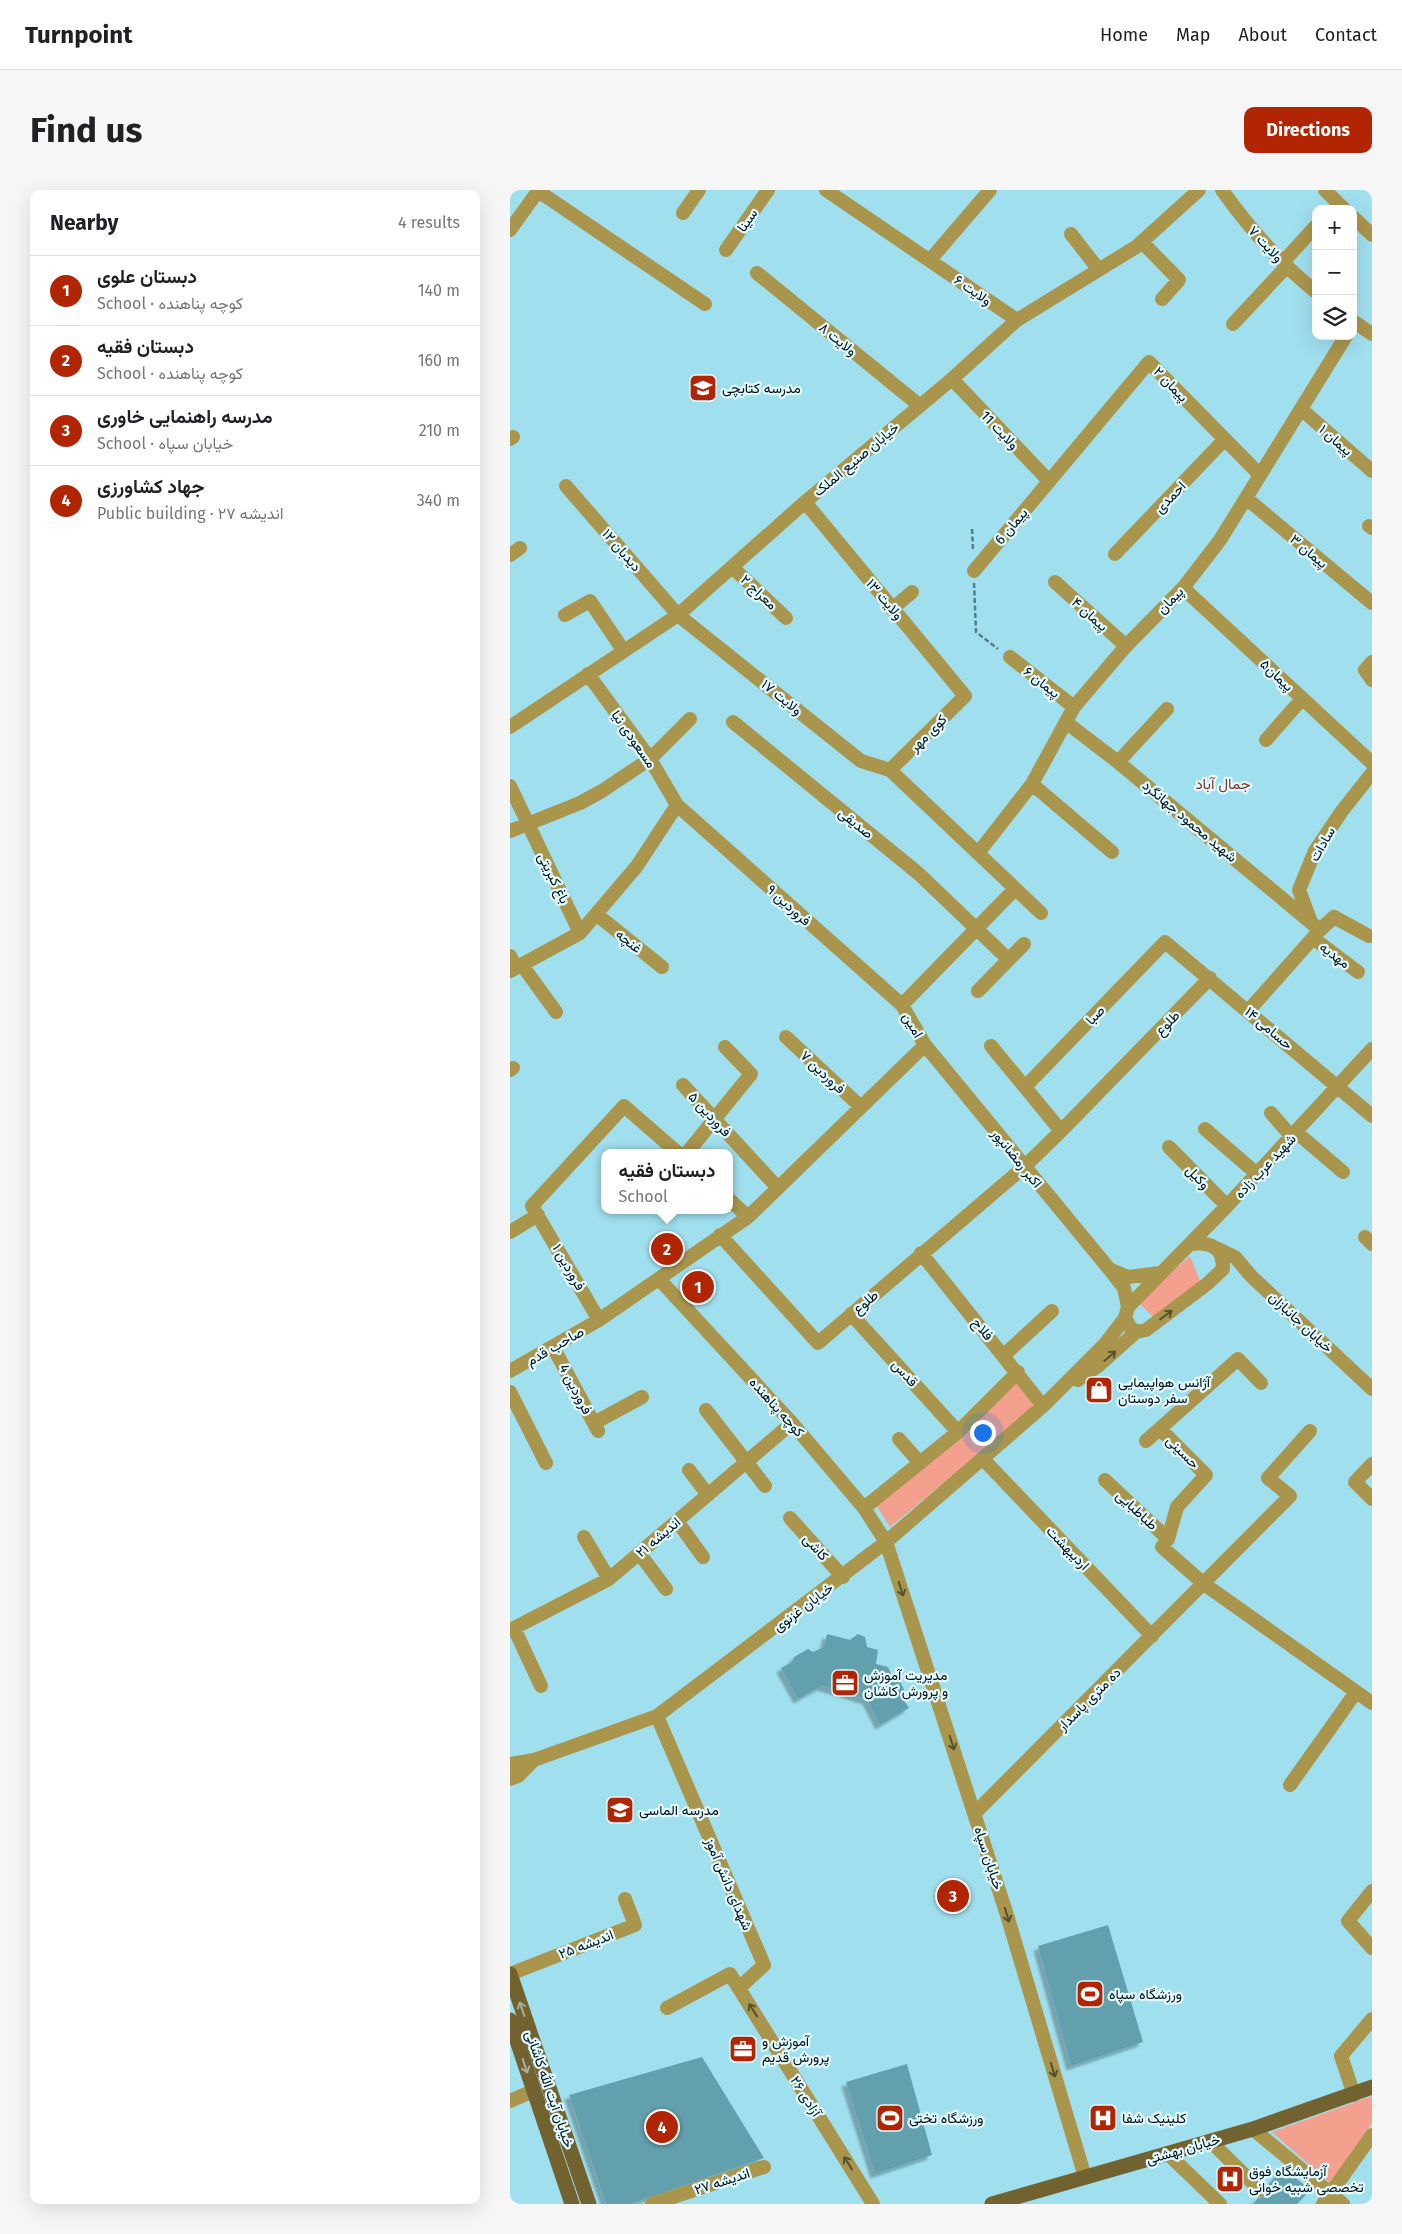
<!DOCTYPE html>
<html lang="en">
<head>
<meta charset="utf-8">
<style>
	:root { --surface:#fff; --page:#f6f6f6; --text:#202124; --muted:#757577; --line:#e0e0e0; --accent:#b12503 }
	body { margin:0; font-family:"Fira Sans",Vazirmatn,sans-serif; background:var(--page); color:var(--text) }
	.controls { position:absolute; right:15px; top:15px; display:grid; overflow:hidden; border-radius:10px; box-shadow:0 5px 20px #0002 }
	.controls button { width:45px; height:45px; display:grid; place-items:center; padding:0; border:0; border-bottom:1px solid var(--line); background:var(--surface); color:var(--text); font:25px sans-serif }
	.you { position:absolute; left:472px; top:1242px; width:18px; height:18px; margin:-12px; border:4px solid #fff; border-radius:50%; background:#1a73e8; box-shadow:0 0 0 8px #1a73e833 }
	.badge { display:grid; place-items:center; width:32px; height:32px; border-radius:50%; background:var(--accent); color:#fff; font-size:16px; font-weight:700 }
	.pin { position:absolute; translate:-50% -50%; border:2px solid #fff; box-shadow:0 1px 5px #0006 }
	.popup { position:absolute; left:91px; top:959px; width:132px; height:65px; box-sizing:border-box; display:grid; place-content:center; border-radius:10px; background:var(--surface); filter:drop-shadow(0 1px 4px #0005); font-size:16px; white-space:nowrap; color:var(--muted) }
	.popup b { font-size:19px; color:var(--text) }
	.popup::after { content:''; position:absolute; left:50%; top:100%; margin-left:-10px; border:10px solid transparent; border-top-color:var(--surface) }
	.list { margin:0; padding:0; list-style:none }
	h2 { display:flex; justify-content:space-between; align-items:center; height:65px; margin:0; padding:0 20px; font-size:21px }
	h2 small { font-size:16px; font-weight:400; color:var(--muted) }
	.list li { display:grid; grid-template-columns:32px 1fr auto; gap:15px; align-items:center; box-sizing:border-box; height:70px; padding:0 20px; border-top:1px solid var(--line) }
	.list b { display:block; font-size:19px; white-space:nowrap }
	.list p { margin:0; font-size:16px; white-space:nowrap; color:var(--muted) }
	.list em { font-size:16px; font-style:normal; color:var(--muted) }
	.icon { flex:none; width:28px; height:28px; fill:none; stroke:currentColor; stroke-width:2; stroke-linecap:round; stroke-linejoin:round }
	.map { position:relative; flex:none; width:862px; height:2014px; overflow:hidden; border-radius:10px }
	header { display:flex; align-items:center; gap:30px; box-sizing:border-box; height:70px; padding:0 25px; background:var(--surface); border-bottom:1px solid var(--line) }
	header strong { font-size:24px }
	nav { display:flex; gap:28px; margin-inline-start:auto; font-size:18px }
	.intro { display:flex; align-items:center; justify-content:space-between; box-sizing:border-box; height:120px; padding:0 30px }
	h1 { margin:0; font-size:35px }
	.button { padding:12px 22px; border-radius:10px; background:var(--accent); color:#fff; font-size:18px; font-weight:700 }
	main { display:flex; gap:30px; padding:0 30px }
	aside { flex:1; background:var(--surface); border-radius:10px; box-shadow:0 5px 20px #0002 }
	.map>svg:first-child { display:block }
	.green { fill:#f3a18e }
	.building { fill:#62a0ad; filter:url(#shadow) }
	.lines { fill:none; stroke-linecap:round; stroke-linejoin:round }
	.path { stroke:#547d87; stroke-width:2.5; stroke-dasharray:5 2.5; stroke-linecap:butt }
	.minor { stroke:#aa954d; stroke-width:14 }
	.major { stroke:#716230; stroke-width:15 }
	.oneway { stroke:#555230 }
	.oneway2 { stroke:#a9ae98 }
	.labels { text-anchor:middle; stroke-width:4.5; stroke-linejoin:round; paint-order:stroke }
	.street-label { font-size:14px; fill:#000f14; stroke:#e1f9ff }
	.poi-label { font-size:14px; fill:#000f14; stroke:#e1f9ff; text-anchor:start }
	.neighbourhood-label { font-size:15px; fill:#7c3628; stroke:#e1f9ff }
</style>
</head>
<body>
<header>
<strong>Turnpoint</strong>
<nav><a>Home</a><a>Map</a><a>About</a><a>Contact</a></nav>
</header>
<div class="intro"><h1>Find us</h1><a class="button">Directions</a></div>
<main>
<aside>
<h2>Nearby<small>4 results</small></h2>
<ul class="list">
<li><span class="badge">1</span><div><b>دبستان علوی</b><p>School · کوچه پناهنده</p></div><em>140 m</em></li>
<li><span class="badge">2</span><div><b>دبستان فقیه</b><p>School · کوچه پناهنده</p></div><em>160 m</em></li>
<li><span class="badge">3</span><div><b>مدرسه راهنمایی خاوری</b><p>School · خیابان سپاه</p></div><em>210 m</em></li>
<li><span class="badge">4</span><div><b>جهاد کشاورزی</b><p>Public building · اندیشه ۲۷</p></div><em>340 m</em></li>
</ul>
</aside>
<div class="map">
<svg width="862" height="2014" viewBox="0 0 862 2014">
	<defs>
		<filter id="shadow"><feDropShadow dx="-4.5" dy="4.5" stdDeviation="1" flood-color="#0004"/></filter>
	</defs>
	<rect width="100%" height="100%" fill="#a0dfee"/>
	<path class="green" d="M680 1066 690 1091 647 1131 628 1112Z
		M506 1192 525 1218 380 1337 366 1315 453 1247Z
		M862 1906V1933L820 1993 762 1942Z"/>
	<path class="building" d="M317 1444 340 1450 348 1444 355 1447 357 1457 368 1460 366 1474 378 1477 382 1486 389 1489 395 1502 393 1509 399 1518 370 1535 357 1510 312 1496 288 1509 271 1478 282 1472 284 1467 298 1459 303 1462 314 1457Z
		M598 1735 633 1852 561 1876 528 1756Z
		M192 1867 254 1968 120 2014H96L59 1905Z
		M397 1874 422 1965 365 1984 336 1892Z
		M773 1977 800 2000 787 2014H743L748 2008 757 2006 758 1996Z"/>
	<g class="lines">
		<path class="path" d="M462 339 463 360
			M464 393 466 442 488 459"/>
		<path class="minor" d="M316 0 507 130
			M712 0C739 38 770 73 806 102
			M815 0 834 19
			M173 23 189 0
			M843 27 862 45
			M0 40 28 1 195 114
			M561 44 589 80
			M632 52 669 90 652 109
			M216 60 258 0
			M420 70 480 0
			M773 72 806 36
			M247 83 409 215
			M843 131 862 144
			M723 134 777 76
			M442 189 539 291
			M791 219 862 281
			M0 249 3 247
			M56 296 168 425 351 571 380 580 531 723
			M736 308 862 413
			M295 312 455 506 380 580
			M859 336 862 338
			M605 364 715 249
			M0 365 10 358
			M222 377 276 428
			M464 381 639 172 750 285
			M545 392 616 456
			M673 398 862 573
			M382 419 402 402
			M55 425 80 411 113 460
			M500 467 564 517
			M862 472 855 480 862 490
			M78 484 140 569 167 615 392 815 415 855 600 1080 614 1098 618 1117
			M223 532 409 684 498 769
			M557 533 608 572 810 740 739 820
			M0 537 168 425 295 312 442 189 507 130 626 57 689 0
			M756 550 792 509
			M608 572 657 519
			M522 594 602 662
			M0 596 70 743
			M0 641 70 613 92 601 140 569 180 529
			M469 662 522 594 564 517 616 456 673 398 710 350 836 146
			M86 724 152 777
			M801 732 789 700 805 661 832 621 862 583
			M810 740 824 727 859 746
			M803 748 848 782
			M0 766 6 778
			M12 775 46 822
			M0 781 70 743 127 676 167 615
			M468 801 514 754
			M392 815 505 699
			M276 847 351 917
			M0 880 3 878
			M173 895 268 998
			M515 897 655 752 862 926
			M761 923 782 947
			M695 939 747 984
			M551 941 700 788
			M786 942 833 982
			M659 957 717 1016
			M177 963 241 884 215 857
			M220 1010 238 1027
			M0 1042 28 1025
			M210 1045 308 1153 514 977 551 941 481 856
			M855 1047 862 1054
			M681 1054C701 1052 713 1057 713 1079L697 1094 636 1140 626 1142 620 1137 615 1128 618 1117 717 1016 862 859
			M706 1058 725 1067 741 1086 862 1199
			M411 1063 533 1216
			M601 1080 618 1087 650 1083
			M149 1089 282 1233 354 1318 376 1352 497 1725 575 1987
			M341 1124 448 1242
			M89 1130 22 1016 114 916 168 963
			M43 1157 88 1241
			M494 1165 542 1121
			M0 1181 89 1130 238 1027 415 855
			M568 1190 588 1176 626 1142
			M0 1202 36 1273
			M196 1220 255 1296
			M84 1233 132 1207
			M650 1239 696 1285 667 1317 658 1349 652 1357 694 1394 862 1513
			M389 1249 409 1272
			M636 1251 728 1169 751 1193
			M473 1269 642 1446
			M862 1274 845 1292 862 1309
			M179 1280 198 1305
			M595 1290 658 1349
			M354 1318 448 1242 508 1182
			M280 1328 333 1387
			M167 1331 193 1367
			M74 1347 99 1389
			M129 1363 156 1399
			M4 1438 31 1496
			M0 1440 99 1389 282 1233
			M147 1526 254 1775 229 1798
			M0 1574 24 1570 147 1526 376 1352 533 1216 595 1154 615 1128
			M0 1589 8 1586 24 1570
			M780 1595 846 1502
			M465 1623 780 1306 758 1288 800 1241
			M862 1701 838 1731 862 1758
			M0 1784 125 1735 115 1709
			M157 1818 220 1784 363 2014
			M844 1905 831 1866 862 1829
			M0 1911 23 1901
			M743 1939 833 2014
			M700 1951 750 2000
			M657 1963 710 2014
			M142 2014 254 1977
			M813 2014 862 1945"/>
		<path class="major" d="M0 1784 79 2014
			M0 1830 62 2014
			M482 2014 743 1939 862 1897"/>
	</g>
	<defs><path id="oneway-shaft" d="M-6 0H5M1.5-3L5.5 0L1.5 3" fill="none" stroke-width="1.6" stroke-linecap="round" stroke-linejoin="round" transform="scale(1.25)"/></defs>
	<g class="oneway">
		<use href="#oneway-shaft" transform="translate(656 1125) rotate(-37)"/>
		<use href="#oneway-shaft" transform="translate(600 1166) rotate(-41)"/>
		<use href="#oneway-shaft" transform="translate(391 1399) rotate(72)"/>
		<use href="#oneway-shaft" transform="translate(442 1553) rotate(72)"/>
		<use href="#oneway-shaft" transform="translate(497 1725) rotate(73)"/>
		<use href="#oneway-shaft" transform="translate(243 1820) rotate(-122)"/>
		<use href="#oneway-shaft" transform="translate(543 1880) rotate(73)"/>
		<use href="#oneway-shaft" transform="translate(338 1973) rotate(-122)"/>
	</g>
	<g class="oneway2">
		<use href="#oneway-shaft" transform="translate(12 1819) rotate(-109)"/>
		<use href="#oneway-shaft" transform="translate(15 1876) rotate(72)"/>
	</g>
	<defs>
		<symbol id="school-square" viewBox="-11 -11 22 22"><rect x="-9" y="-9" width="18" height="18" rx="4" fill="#b12503" stroke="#e1f9ff"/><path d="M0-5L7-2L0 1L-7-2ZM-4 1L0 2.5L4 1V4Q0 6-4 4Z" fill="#fff"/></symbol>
		<symbol id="shop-square" viewBox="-11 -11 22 22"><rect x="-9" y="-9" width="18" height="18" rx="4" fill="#b12503" stroke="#e1f9ff"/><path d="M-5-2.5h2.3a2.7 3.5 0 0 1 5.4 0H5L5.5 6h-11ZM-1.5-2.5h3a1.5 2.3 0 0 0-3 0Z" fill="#fff"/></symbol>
		<symbol id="office-square" viewBox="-11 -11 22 22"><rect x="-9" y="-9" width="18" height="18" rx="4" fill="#b12503" stroke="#e1f9ff"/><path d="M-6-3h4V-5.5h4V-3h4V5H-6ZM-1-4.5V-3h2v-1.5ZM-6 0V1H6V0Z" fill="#fff"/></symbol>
		<symbol id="stadium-square" viewBox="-11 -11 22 22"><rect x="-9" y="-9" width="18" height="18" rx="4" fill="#b12503" stroke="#e1f9ff"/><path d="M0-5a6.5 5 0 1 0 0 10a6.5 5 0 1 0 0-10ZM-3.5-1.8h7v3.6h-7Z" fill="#fff"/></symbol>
		<symbol id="hospital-square" viewBox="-11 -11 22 22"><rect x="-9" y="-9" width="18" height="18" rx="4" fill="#b12503" stroke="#e1f9ff"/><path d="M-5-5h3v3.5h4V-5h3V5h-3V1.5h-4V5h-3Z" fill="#fff"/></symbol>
	</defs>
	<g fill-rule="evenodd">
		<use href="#school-square" x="177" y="182" width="32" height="32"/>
		<use href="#shop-square" x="573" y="1184" width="32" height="32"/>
		<use href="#office-square" x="319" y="1477" width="32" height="32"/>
		<use href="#school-square" x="94" y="1604" width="32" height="32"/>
		<use href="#stadium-square" x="564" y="1788" width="32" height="32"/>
		<use href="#office-square" x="217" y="1843" width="32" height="32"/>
		<use href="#stadium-square" x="364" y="1912" width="32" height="32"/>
		<use href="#hospital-square" x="577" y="1912" width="32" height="32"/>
		<use href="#hospital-square" x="704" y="1973" width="32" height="32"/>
	</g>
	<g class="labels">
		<g class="street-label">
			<text transform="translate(237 30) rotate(-55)" y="5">سینا</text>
			<text transform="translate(756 54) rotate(47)" y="5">ولایت ۷</text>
			<text transform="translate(463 100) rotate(35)" y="5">ولایت ۶</text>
			<text transform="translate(328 149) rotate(39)" y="5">ولایت ۸</text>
			<text transform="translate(661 194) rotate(46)" y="5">پیمان ۲</text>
			<text transform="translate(490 240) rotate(46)" y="5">ولایت 11</text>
			<text transform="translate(826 250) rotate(41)" y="5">پیمان ۱</text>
			<text transform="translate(346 269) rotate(-40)" y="5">خیابان صنیع الملک</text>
			<text transform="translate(660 307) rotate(-46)" y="5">احمدی</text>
			<text transform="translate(501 336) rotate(-50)" y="5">پیمان 6</text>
			<text transform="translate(112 360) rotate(49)" y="5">دیدبان ۱۲</text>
			<text transform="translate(799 361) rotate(40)" y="5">پیمان ۳</text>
			<text transform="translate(249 402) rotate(43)" y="5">معراج ۲</text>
			<text transform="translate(375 409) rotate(50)" y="5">ولایت ۱۳</text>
			<text transform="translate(660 410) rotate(-46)" y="5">پیمان</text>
			<text transform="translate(580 424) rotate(42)" y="5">پیمان ۴</text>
			<text transform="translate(767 485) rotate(43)" y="5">پیمان۵</text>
			<text transform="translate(532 492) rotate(38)" y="5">پیمان ۶</text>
			<text transform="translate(272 507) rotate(39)" y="5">ولایت ۱۷</text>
			<text transform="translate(418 543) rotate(-45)" y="5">کوی مهر</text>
			<text transform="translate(124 549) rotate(55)" y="5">مسعودی نیا</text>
			<text transform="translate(680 631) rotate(40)" y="5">شهید محمود جهانگرد</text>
			<text transform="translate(346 633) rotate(39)" y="5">صدیقی</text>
			<text transform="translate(812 654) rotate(-60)" y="5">سادات</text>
			<text transform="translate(44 688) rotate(64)" y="5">باغ کبریتی</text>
			<text transform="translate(279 715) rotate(42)" y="5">فروردین ۹</text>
			<text transform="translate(119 751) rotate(39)" y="5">غنچه</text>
			<text transform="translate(825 765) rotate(37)" y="5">مهدیه</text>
			<text transform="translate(585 825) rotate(-46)" y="5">صبا</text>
			<text transform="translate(657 833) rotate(-46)" y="5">طلوع</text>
			<text transform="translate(403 835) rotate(60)" y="5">امین</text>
			<text transform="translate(759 838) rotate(40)" y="5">حسامی ۱۴</text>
			<text transform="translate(313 882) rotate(43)" y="5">فروردین ۷</text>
			<text transform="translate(200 924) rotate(47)" y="5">فروردین ۵</text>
			<text transform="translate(507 968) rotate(51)" y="5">اکبر رمضانپور</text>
			<text transform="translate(755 976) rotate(-47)" y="5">شهید عرب زاده</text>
			<text transform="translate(688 987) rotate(46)" y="5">وکیل</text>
			<text transform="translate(59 1077) rotate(60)" y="5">فروردین ۱</text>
			<text transform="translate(355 1112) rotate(-41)" y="5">طلوع</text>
			<text transform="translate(791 1132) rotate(43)" y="5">خیابان جانبازان</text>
			<text transform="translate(473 1139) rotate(51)" y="5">فلاح</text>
			<text transform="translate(45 1156) rotate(-30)" y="5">صاحب قدم</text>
			<text transform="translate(395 1183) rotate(48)" y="5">قدس</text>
			<text transform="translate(66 1199) rotate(62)" y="5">فروردین 4</text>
			<text transform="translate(267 1217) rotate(48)" y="5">کوچه پناهنده</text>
			<text transform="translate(673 1262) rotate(45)" y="5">حسینی</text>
			<text transform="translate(627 1320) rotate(43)" y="5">طباطبایی</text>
			<text transform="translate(148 1347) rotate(-40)" y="5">اندیشه ۲۱</text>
			<text transform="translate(306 1357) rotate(48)" y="5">کاشی</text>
			<text transform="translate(558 1358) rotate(46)" y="5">اردیبهشت</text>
			<text transform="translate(293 1417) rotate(-37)" y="5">خیابان غزنوی</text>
			<text transform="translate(579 1509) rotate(-45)" y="5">ده متری پاسدار</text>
			<text transform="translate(479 1668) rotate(72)" y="5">خیابان سپاه</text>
			<text transform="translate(219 1694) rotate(67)" y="5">شهدای دانش آموز</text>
			<text transform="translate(76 1754) rotate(-21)" y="5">اندیشه ۲۵</text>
			<text transform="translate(40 1899) rotate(71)" y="5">خیابان آیت الله کاشانی</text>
			<text transform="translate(296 1906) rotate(58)" y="5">آزادی ۲۶</text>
			<text transform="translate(673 1959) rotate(-16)" y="5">خیابان بهشتی</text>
			<text transform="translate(212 1991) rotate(-18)" y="5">اندیشه ۲۷</text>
		</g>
		<g class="poi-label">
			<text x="212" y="203">مدرسه کتابچی</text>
			<text x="608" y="1197">آژانس هواپیمایی<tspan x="608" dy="16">سفر دوستان</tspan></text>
			<text x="354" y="1490">مدیریت آموزش<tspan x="354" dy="16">و پرورش کاشان</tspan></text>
			<text x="129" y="1625">مدرسه الماسی</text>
			<text x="599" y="1809">ورزشگاه سپاه</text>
			<text x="252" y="1856">آموزش و<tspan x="252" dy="16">پرورش قدیم</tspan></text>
			<text x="399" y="1933">ورزشگاه تختی</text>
			<text x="612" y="1933">کلینیک شفا</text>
			<text x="739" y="1986">آزمایشگاه فوق<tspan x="739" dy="16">تخصصی شبیه خوانی</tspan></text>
		</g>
		<g class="neighbourhood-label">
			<text x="713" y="599">جمال آباد</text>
		</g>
	</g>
</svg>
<div class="controls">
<button>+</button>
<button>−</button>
<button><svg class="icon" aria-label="layers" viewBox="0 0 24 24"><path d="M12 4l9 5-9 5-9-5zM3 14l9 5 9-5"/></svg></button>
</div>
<div class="you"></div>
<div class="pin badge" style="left:188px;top:1097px">1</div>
<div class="pin badge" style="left:157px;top:1059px">2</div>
<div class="popup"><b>دبستان فقیه</b>School</div>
<div class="pin badge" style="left:443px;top:1706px">3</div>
<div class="pin badge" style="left:152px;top:1937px">4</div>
</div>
</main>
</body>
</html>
